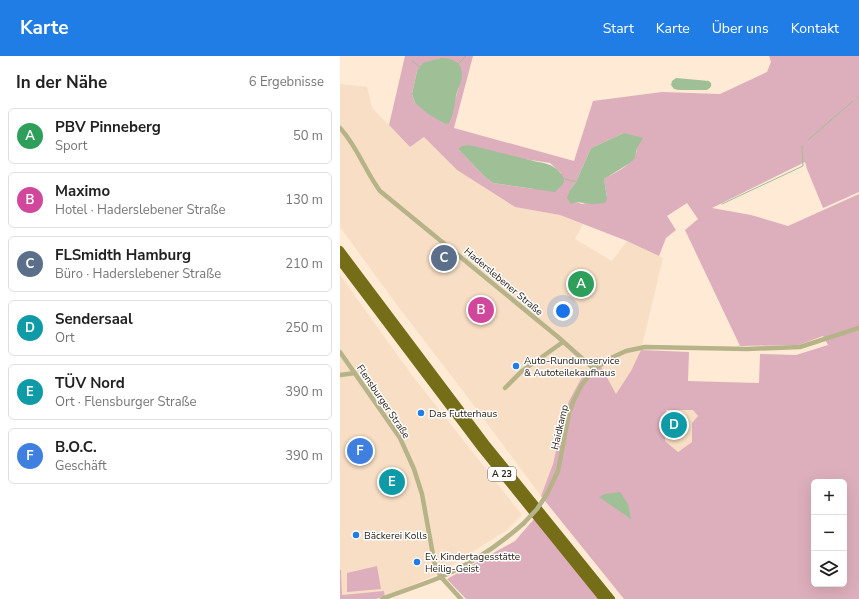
<!DOCTYPE html>
<html lang="de">
<head>
<meta charset="utf-8">
<style>
	:root { --surface:#fff; --page:#f6f6f6; --text:#222; --muted:#767676; --line:#e0e0e0; --accent:#207de6 }
	body { margin:0; font-family:"Nunito Sans",sans-serif; background:var(--page); color:var(--text) }
	.controls { position:absolute; right:12px; bottom:12px; display:grid; overflow:hidden; border-radius:6px; box-shadow:0 4px 16px #0002 }
	.controls button { width:36px; height:36px; display:grid; place-items:center; padding:0; border:0; border-bottom:1px solid var(--line); background:var(--surface); color:var(--text); font:20px sans-serif }
	.you { position:absolute; left:223px; top:255px; width:14px; height:14px; margin:-10px; border:3px solid #fff; border-radius:50%; background:#1a73e8; box-shadow:0 0 0 6px #1a73e833 }
	.badge { display:grid; place-items:center; width:26px; height:26px; border-radius:50%; background:var(--accent); color:#fff; font-size:13px; font-weight:700 }
	.pin { position:absolute; translate:-50% -50%; border:2px solid #fff; box-shadow:0 1px 4px #0006 }
	.list { margin:0; padding:0; list-style:none }
	h2 { display:flex; justify-content:space-between; align-items:center; height:52px; margin:0; padding:0 16px; font-size:17px }
	h2 small { font-size:13px; font-weight:400; color:var(--muted) }
	.list li { display:grid; grid-template-columns:26px 1fr auto; gap:12px; align-items:center; box-sizing:border-box; height:56px; margin:0 8px 8px; padding:0 8px; border:1px solid var(--line); border-radius:6px }
	.list b { display:block; font-size:15px; white-space:nowrap }
	.list p { margin:0; font-size:13px; white-space:nowrap; color:var(--muted) }
	.list em { font-size:13px; font-style:normal; color:var(--muted) }
	.icon { flex:none; width:22px; height:22px; fill:none; stroke:currentColor; stroke-width:2; stroke-linecap:round; stroke-linejoin:round }
	.map { position:relative; flex:none; width:519px; height:543px; overflow:hidden }
	header { display:flex; align-items:center; gap:24px; box-sizing:border-box; height:56px; padding:0 20px; background:var(--accent); color:#fff }
	header strong { font-size:19px }
	nav { display:flex; gap:22px; margin-inline-start:auto; font-size:14px }
	main { display:flex }
	aside { flex:1; background:var(--surface) }
	.map>svg:first-child { display:block }
	.built { fill:#f7dec4 }
	.green { fill:#ddafbc; fill-rule:evenodd }
	.water { fill:#9fbf96 }
	.lines { fill:none; stroke-linecap:round; stroke-linejoin:round }
	.stream { stroke:#9fbf96; stroke-width:1 }
	.street { stroke:#b6b389; stroke-width:4.5 }
	.highway { stroke:#756d18; stroke-width:8 }
	.street-bridge { stroke:#b6b389; stroke-width:4.5 }
	.poi-dot { fill:#207de6; stroke:#fff; stroke-width:1.5 }
	.labels { text-anchor:middle; stroke-width:3; stroke-linejoin:round; paint-order:stroke }
	.shield { fill:#fff; stroke:#6b645e; stroke-width:1 }
	.shield-label { font-size:9px; font-weight:bold; fill:#2b2219 }
	.street-label { font-size:10px; fill:#2b2219; stroke:#fff }
	.poi-label { font-size:10px; fill:#2b2219; stroke:#fff; text-anchor:start }
</style>
</head>
<body>
<header>
<strong>Karte</strong>
<nav><a>Start</a><a>Karte</a><a>Über uns</a><a>Kontakt</a></nav>
</header>
<main>
<aside>
<h2>In der Nähe<small>6 Ergebnisse</small></h2>
<ul class="list">
<li><span class="badge" style="background:#2e9e5b">A</span><div><b>PBV Pinneberg</b><p>Sport</p></div><em>50 m</em></li>
<li><span class="badge" style="background:#d1479c">B</span><div><b>Maximo</b><p>Hotel · Haderslebener Straße</p></div><em>130 m</em></li>
<li><span class="badge" style="background:#5c6f8a">C</span><div><b>FLSmidth Hamburg</b><p>Büro · Haderslebener Straße</p></div><em>210 m</em></li>
<li><span class="badge" style="background:#0f9aa8">D</span><div><b>Sendersaal</b><p>Ort</p></div><em>250 m</em></li>
<li><span class="badge" style="background:#0f9aa8">E</span><div><b>TÜV Nord</b><p>Ort · Flensburger Straße</p></div><em>390 m</em></li>
<li><span class="badge" style="background:#3f7fe0">F</span><div><b>B.O.C.</b><p>Geschäft</p></div><em>390 m</em></li>
</ul>
</aside>
<div class="map">
<svg width="519" height="543" viewBox="0 0 519 543">
	<rect width="100%" height="100%" fill="#feead5"/>
	<path class="built" d="M0 28 27 31 32 52 70 91 84 81 117 114 175 151 220 159 243 168 235 183 272 205 287 185 323 202 301 294 291 315 276 338 258 306 242 321 229 345 221 371 212 411 201 440 123 335 57 249 0 171Z
		M0 219 71 318 182 459 167 474 96 519 45 540V535L2 539 1 514H0Z
		M326 354H353L358 360 352 367V386L337 396 325 385Z"/>
	<path class="green" d="M65 0H133L114 72 234 105 253 45 322 36 380 38 427 16 431 6 429 0H519V136L483 152 467 113 465 106 372 152 411 159 448 170 519 138V543H284L201 440 213 408 221 371 229 345 242 321 258 305 276 338 291 315 301 294 349 296 348 325 419 327 420 298 456 299 488 289 483 280 459 289 400 290 345 174 358 163 347 147 327 160 336 174 326 182 319 200 287 185 220 159 175 151 117 114 84 81 70 91 49 69ZM100 2 122 19 117 38 105 68 75 47 72 38 77 15 92 5ZM284 77 297 92C297 108 275 116 264 123L267 142 242 148 236 146 230 134 236 126 251 92ZM118 93 210 107 221 117 194 133 153 127 145 121ZM326 354H353L358 360 352 367V386L338 396 325 385ZM474 426H504V528H474Z
		M194 463 258 543H126L107 523 175 485Z
		M37 510 41 533 7 536V517Z
		M0 514H1L2 539 44 535 45 540 36 543H0Z"/>
	<path class="water" d="M100 2C111 2 122 5 122 19 122 25 118 33 116 40 114 49 114 58 109 67L105 68 87 57 75 47 72 38 77 15 83 7Z
		M336 22 369 25 371 27C372 31 370 32 367 34H339L334 33 331 29 332 25Z
		M284 77 303 82 297 92 295 102 290 107 264 123 267 142 265 147 252 148 236 146 231 148 227 142 230 134 236 126 251 92Z
		M129 89 198 106C211 108 219 112 224 123L223 128 215 136 153 127 145 121 118 93 122 90Z
		M280 436 288 448 291 463 259 441 265 438Z"/>
	<g class="lines">
		<path class="stream" d="M72 5 80 11
			M118 8 126 0
			M517 42 519 41
			M468 84 513 45
			M225 123 236 126
			M382 148 463 110 462 90"/>
		<path class="street" d="M0 72C17 90 25 115 40 135L218 281 254 313
			M0 296 60 382 74 413 82 438 95 510 101 521 121 543
			M0 319 15 317
			M165 332 182 315 223 286
			M207 438 218 415 229 357 234 344 241 330 254 313 273 301 286 295 305 291 407 293 460 291 519 272
			M42 543C62 535 82 529 101 521 131 508 159 489 184 467"/>
		<path class="highway" d="M0 194 145 387 271 543
			M0 205 142 393 263 543"/>
		<path class="street-bridge" d="M184 467 197 453 207 438"/>
	</g>
	<g class="poi-dot">
		<circle cx="176" cy="310" r="4"/>
		<circle cx="81" cy="357" r="4"/>
		<circle cx="16" cy="479" r="4"/>
		<circle cx="77" cy="506" r="4"/>
	</g>
	<g class="labels">
		<rect class="shield" x="148" y="411" width="28" height="14" rx="3"/>
		<g class="shield-label">
			<text x="162" y="421">A 23</text>
		</g>
		<g class="street-label">
			<text transform="translate(164 225) rotate(40)" y="4">Haderslebener Straße</text>
			<text transform="translate(44 345) rotate(56)" y="4">Flensburger Straße</text>
			<text transform="translate(219 371) rotate(-77)" y="4">Haidkamp</text>
		</g>
		<g class="poi-label">
			<text x="184" y="308">Auto-Rundumservice<tspan x="184" dy="12">&amp; Autoteilekaufhaus</tspan></text>
			<text x="89" y="361">Das Futterhaus</text>
			<text x="24" y="483">Bäckerei Kolls</text>
			<text x="85" y="504">Ev. Kindertagesstätte<tspan x="85" dy="12">Heilig-Geist</tspan></text>
		</g>
	</g>
</svg>
<div class="controls">
<button>+</button>
<button>−</button>
<button><svg class="icon" aria-label="layers" viewBox="0 0 24 24"><path d="M12 4l9 5-9 5-9-5zM3 14l9 5 9-5"/></svg></button>
</div>
<div class="you"></div>
<div class="pin badge" style="left:241px;top:228px;background:#2e9e5b">A</div>
<div class="pin badge" style="left:141px;top:254px;background:#d1479c">B</div>
<div class="pin badge" style="left:104px;top:202px;background:#5c6f8a">C</div>
<div class="pin badge" style="left:334px;top:369px;background:#0f9aa8">D</div>
<div class="pin badge" style="left:52px;top:426px;background:#0f9aa8">E</div>
<div class="pin badge" style="left:20px;top:395px;background:#3f7fe0">F</div>
</div>
</main>
</body>
</html>
